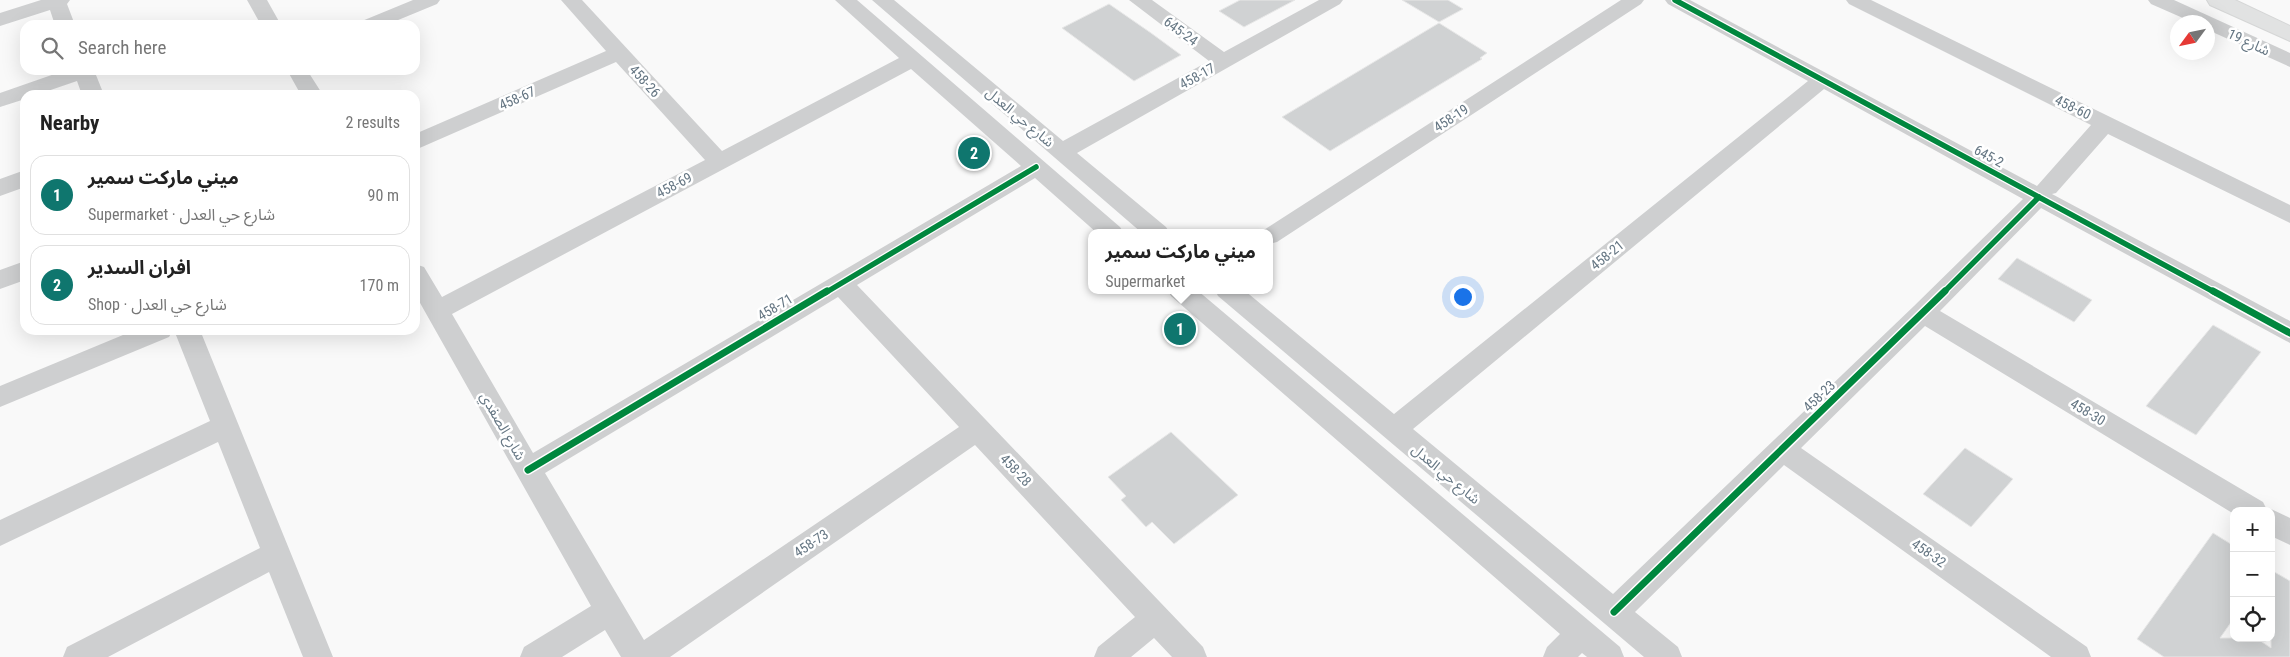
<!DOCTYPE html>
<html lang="en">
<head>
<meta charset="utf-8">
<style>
	:root { --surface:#fff; --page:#f2f2f2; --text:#222; --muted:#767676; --line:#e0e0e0; --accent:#0f766e }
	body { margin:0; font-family:"Roboto Condensed","Noto Sans Arabic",sans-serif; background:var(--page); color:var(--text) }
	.controls { position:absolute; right:15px; bottom:15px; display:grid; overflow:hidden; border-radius:10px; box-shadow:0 5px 20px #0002 }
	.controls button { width:45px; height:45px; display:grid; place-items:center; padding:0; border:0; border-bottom:1px solid var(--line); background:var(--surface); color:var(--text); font:25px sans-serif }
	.compass { position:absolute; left:2170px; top:15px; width:45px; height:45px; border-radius:50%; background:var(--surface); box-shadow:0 5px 20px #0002; rotate:237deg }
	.you { position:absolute; left:1462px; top:296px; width:18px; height:18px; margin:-12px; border:4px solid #fff; border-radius:50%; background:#1a73e8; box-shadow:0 0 0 8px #1a73e833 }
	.badge { display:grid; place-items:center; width:32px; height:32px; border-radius:50%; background:var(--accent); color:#fff; font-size:16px; font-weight:700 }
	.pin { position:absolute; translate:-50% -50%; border:2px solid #fff; box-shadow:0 1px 5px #0006 }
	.popup { position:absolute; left:1088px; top:229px; width:185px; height:65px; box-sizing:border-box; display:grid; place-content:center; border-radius:10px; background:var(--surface); filter:drop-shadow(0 1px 4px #0005); font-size:16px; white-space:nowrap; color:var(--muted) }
	.popup b { font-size:19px; color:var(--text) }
	.popup::after { content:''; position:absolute; left:50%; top:100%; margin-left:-10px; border:10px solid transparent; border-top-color:var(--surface) }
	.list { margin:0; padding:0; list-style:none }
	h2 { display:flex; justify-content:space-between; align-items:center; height:65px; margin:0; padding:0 20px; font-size:21px }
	h2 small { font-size:16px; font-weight:400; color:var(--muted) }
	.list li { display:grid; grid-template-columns:32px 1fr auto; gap:15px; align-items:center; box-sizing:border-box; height:80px; margin:0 10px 10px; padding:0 10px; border:1px solid var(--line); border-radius:15px }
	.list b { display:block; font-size:19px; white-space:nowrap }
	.list p { margin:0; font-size:16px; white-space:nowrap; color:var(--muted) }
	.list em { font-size:16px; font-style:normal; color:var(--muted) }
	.icon { flex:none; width:28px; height:28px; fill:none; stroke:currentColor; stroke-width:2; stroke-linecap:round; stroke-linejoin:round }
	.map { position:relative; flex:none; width:2290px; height:657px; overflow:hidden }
	.search { position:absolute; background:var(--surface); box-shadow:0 5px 20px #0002; left:20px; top:20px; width:400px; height:55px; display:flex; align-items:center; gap:12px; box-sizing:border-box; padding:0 18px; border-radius:15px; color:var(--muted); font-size:19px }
	.panel { position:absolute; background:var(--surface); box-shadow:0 5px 20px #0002; left:20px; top:90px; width:400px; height:245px; border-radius:15px }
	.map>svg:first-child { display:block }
	.building { fill:#d0d2d3; stroke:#e8e8e8 }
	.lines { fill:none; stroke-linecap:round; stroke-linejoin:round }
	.highway-casing { stroke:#d5d6d6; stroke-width:2 }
	.street { fill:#cecfd0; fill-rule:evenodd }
	.highway { fill:#e1e2e2; fill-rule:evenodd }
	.cycleway-far1-casing { stroke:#fff; stroke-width:8 }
	.cycleway-casing { stroke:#fff; stroke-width:10 }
	.cycleway-far1 { stroke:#00873e; stroke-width:5.5 }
	.cycleway { stroke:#00873e; stroke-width:7 }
	.labels { text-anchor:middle; stroke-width:5; stroke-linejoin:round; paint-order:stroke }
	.street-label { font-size:14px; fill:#657683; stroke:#fff }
</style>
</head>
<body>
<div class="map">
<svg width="2290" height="657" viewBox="0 0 2290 657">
	<rect width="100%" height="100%" fill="#f9f9f9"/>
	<path class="building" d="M1240 0H1295L1244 27 1219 11Z
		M1402 0H1448L1463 9 1439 22Z
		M1109 4 1151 33 1181 55 1134 81 1062 28Z
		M1439 23 1487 53 1480 58 1482 59 1330 151 1282 117Z
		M2017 258 2092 300 2074 322 1998 279Z
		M2213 325 2261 352 2196 435 2146 406Z
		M1171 432 1238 495 1174 544 1152 522 1146 527 1121 500 1126 496 1108 477Z
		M1965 448 2013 479 1971 527 1923 494Z
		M2213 533 2234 546V618L2220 638H2256L2271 648V570L2290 581V657H2164L2137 639Z"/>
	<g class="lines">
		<defs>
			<path id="highway" d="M2207 0H2235L2290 26V41L2210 5Z"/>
		</defs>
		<use href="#highway" class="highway-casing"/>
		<path class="street" d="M41 0H70L67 4 75 25H55L50 10 0 26V13Z
			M247 0H267L281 25H261Z
			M413 0H440L437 4 386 25H359L362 21Z
			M561 0H582L722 151 899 58 835 0H857L1120 227 1124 233H1097L1035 178 857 285 1203 647 1207 657H1172L1154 638 1131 657H1094L1098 647 1135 617 975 445 670 657H621L605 630 562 657H520L524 647 591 606 415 294V264L424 267 442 297 705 160 616 62 415 150V134L606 51ZM911 69 1021 166 533 453 452 314ZM838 297 959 427 644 640 545 473Z
			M872 0H894L1063 141 1209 61 1129 0H1152L1224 52 1319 0H1343L1340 4 1077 153 1166 227 1170 233H1142Z
			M1621 0H1644L1641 4 1277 242 1269 244V233H1259Z
			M1665 0H1690L2037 186 2091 125 1849 4 1846 0H1871L2290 205V223L2108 134 2056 193 2052 194 2290 321V343L2041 208 1940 311 2263 502 2267 510 2271 509 2290 518V545L2271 536V511H2234V514L1925 326 1801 448 2087 647 2091 657H2051L1784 465 1635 612 1678 647 1682 657H1644L1218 296 1215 290H1244L1394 414 1808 81 1668 4ZM1824 89 2023 199 1914 306 1613 594 1413 429Z
			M2148 0H2174L2290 53V67L2208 30V22H2192L2151 4Z
			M66 70H94L104 95H82L77 81 36 95H25V99L0 107V93Z
			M287 70H307L323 95H301Z
			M25 170V187L0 196V179Z
			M25 261V280L0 289V270Z
			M1168 290H1197L1620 647 1624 657H1587L1582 653 1578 657H1543L1547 647 1560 634 1171 296Z
			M135 330H173L169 337 0 407V386Z
			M174 330H200L333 657H303L269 572 108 657H63L67 647 260 548 218 442 0 546V520L210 421Z"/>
		<use href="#highway" class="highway"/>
		<defs>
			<path id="cycleway-far1" d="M1675 0 2216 293
				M825 293 1036 167
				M1943 293 2039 197"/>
			<path id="cycleway" d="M2213 291 2290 333
				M528 470 827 291
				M1614 612 1945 291"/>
		</defs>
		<use href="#cycleway-far1" class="cycleway-far1-casing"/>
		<use href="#cycleway" class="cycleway-casing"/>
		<use href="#cycleway-far1" class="cycleway-far1"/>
		<use href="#cycleway" class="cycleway"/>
	</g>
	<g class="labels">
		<g class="street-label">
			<text transform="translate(1181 31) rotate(36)" y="5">645-24</text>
			<text transform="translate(2249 42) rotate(25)" y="5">شارع 19</text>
			<text transform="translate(1197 76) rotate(-29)" y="5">458-17</text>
			<text transform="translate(645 81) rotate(48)" y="5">458-26</text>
			<text transform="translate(517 98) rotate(-24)" y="5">458-67</text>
			<text transform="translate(2073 107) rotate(26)" y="5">458-60</text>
			<text transform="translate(1020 117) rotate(40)" y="5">شارع حي العدل</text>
			<text transform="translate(1451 118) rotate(-33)" y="5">458-19</text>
			<text transform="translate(1989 156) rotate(28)" y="5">645-2</text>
			<text transform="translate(674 185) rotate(-28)" y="5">458-69</text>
			<text transform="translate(1607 255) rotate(-39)" y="5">458-21</text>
			<text transform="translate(775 307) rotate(-31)" y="5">458-71</text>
			<text transform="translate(1819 396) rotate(-44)" y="5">458-23</text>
			<text transform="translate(2088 412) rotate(31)" y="5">458-30</text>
			<text transform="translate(503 426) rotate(60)" y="5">شارع الصفدي</text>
			<text transform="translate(1016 470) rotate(47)" y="5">458-28</text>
			<text transform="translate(1446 474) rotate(40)" y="5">شارع حي العدل</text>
			<text transform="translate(811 543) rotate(-34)" y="5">458-73</text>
			<text transform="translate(1929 553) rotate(35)" y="5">458-32</text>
		</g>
	</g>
</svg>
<div class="controls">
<button>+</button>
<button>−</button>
<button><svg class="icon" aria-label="locate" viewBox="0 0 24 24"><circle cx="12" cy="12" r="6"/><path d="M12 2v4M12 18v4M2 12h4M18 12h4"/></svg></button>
</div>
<svg class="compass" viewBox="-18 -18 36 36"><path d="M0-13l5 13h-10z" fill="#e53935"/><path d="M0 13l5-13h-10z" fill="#767676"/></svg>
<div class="you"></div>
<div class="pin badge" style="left:1180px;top:329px">1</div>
<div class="popup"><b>ميني ماركت سمير</b>Supermarket</div>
<div class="pin badge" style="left:974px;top:153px">2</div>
<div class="search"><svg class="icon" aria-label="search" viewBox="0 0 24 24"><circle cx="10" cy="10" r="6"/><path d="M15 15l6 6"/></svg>Search here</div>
<section class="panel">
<h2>Nearby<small>2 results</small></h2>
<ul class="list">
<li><span class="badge">1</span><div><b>ميني ماركت سمير</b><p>Supermarket · شارع حي العدل</p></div><em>90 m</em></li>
<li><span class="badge">2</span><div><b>افران السدير</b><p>Shop · شارع حي العدل</p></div><em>170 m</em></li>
</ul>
</section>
</div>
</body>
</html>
